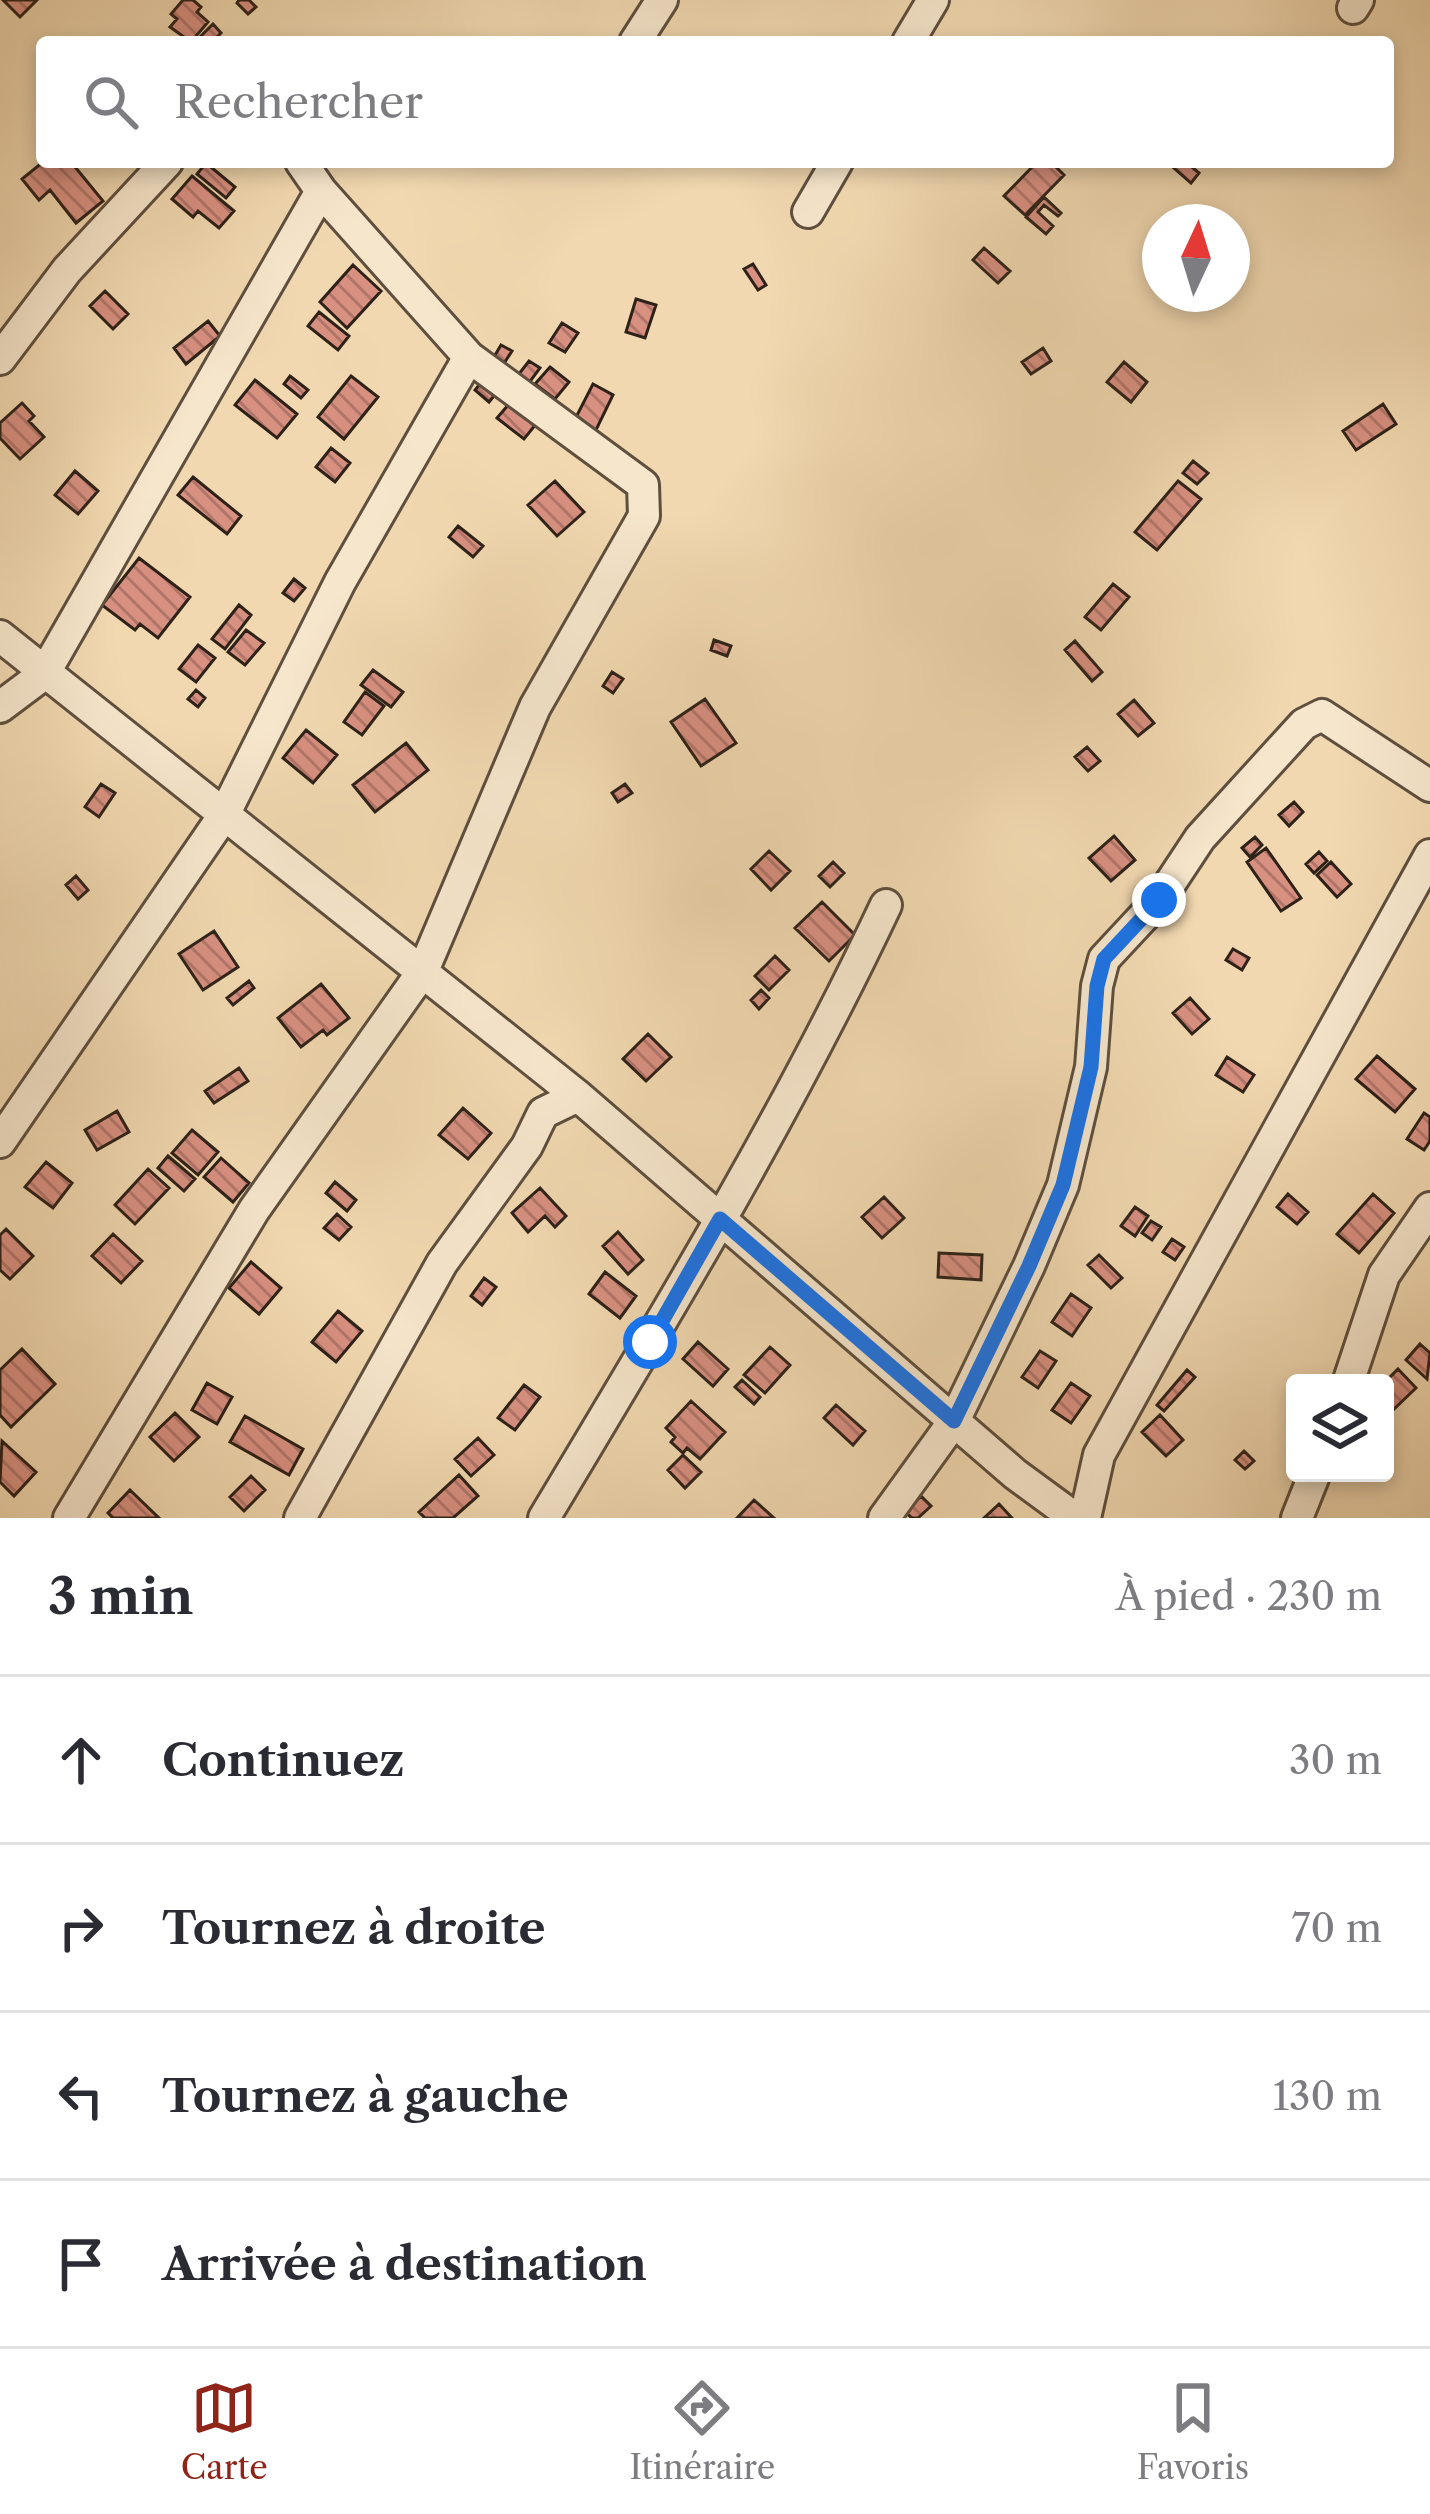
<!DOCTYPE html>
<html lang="fr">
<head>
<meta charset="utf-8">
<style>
	:root { --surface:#fff; --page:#f7f7f7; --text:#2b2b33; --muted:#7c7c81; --line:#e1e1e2; --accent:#8f2418 }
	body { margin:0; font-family:"Libre Caslon Text",serif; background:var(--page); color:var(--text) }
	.controls { position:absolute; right:36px; bottom:36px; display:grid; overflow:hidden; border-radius:12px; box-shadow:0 6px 18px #0003 }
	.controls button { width:108px; height:108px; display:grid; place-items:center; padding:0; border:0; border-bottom:3px solid var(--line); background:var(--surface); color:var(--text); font:60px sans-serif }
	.compass { position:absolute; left:1142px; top:204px; width:108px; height:108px; border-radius:50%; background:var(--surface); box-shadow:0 6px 18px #0003; rotate:4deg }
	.stop { position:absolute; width:36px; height:36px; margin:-27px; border:9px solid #1a73e8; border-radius:50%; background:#fff }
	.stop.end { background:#1a73e8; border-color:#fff; box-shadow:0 3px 12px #0008 }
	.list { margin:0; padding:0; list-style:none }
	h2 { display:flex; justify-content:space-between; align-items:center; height:156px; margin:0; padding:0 48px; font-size:51px }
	h2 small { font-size:39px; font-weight:400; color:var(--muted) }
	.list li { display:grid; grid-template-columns:78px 1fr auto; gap:36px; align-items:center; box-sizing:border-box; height:168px; padding:0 48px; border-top:3px solid var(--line) }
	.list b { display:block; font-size:45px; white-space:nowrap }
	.list em { font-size:39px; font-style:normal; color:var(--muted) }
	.icon { flex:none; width:66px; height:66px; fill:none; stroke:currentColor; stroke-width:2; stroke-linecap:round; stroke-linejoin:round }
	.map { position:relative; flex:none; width:1430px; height:1518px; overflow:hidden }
	.search { position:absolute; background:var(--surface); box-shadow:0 6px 18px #0003; left:36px; right:36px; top:36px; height:132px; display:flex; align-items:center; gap:30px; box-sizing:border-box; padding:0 42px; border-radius:12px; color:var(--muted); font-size:45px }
	.sheet { height:828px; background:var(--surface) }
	nav { display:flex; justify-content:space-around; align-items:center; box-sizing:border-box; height:168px; border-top:3px solid var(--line); background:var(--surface); font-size:33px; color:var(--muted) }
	nav a { display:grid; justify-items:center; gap:6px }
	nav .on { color:var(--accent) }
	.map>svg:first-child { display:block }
	.building { fill:url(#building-back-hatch); stroke:#2d2118; stroke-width:3 }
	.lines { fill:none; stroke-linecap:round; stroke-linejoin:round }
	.minor-casing { stroke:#5e4f3e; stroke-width:36 }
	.minor { stroke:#f6e6cc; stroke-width:30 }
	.route { stroke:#1a73e8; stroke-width:15 }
</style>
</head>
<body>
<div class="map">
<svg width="1430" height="1518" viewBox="0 0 1430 1518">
	<defs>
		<pattern id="building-back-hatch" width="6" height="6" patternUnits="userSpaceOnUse" patternTransform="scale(3)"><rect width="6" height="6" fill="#d89081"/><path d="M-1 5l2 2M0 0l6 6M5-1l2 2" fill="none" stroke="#b07569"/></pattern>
	</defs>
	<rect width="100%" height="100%" fill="#f1d8b0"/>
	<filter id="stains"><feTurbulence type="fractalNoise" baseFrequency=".00167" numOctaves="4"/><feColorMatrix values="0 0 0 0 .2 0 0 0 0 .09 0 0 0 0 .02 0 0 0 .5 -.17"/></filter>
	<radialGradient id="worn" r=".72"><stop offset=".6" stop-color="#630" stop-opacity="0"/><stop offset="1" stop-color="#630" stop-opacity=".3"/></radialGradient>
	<path class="building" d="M3 0H37L20 17Z
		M183 0H193L201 7 197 12 208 22 191 42 170 27 177 19 171 14Z
		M239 0H249L256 7 248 14 237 3Z
		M213 24 221 33 212 42H195Z
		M43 162H71L103 201 76 223 50 190 39 200 22 179Z
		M1037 162H1051L1064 175 1025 215 1004 196Z
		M1179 162H1186L1199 173 1191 183 1174 168Z
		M206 163 235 187 226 198 197 174Z
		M192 176 234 211 219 228 198 211 193 217 172 199Z
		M1044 197 1061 213 1058 216 1044 205 1038 212 1053 226 1046 234 1026 217Z
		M984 248 1010 271 998 283 973 260Z
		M753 264 766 285 758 290 744 269Z
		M353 265 381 291 347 328 320 302Z
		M105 291 128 314 113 329 90 306Z
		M636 299 656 305 645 338 626 332Z
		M319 312 349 336 338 350 308 326Z
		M208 321 220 336 186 364 174 348Z
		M562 323 578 333 565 352 549 343Z
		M501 345 512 351 501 368 491 362Z
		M1043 348 1051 361 1031 374 1022 362Z
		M529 361 540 368 526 387 515 379Z
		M1124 362 1147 382 1131 402 1107 382Z
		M550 367 569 382 555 399 535 384Z
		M290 376 308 390 301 398 284 384Z
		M351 376 378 397 344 439 318 417Z
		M484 379 498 391 489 402 475 390Z
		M255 380 297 414 277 438 235 405Z
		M593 384 613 395 595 432 574 421Z
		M515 397 541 418 524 439 497 418Z
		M22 403 34 416 29 421 44 437 20 459 0 438V423Z
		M1383 404 1396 424 1356 450 1343 431Z
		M331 448 350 463 335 482 316 467Z
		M1193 461 1208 473 1197 484 1183 473Z
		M75 471 98 491 78 514 55 495Z
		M193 477 241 516 227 534 178 495Z
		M555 481 584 512 557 536 528 505Z
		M1178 481 1201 499 1157 550 1135 532Z
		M458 526 483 546 473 557 449 537Z
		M139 558 190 597 158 638 140 624 135 630 102 605Z
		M294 579 305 588 294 601 283 593Z
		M1113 584 1129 597 1101 630 1085 617Z
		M239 605 251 615 225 649 212 639Z
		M246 630 264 643 245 665 228 652Z
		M714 640 731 646 727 656 711 650Z
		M1075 641 1102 672 1092 681 1065 650Z
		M198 645 215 658 196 682 179 669Z
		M373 670 403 692 391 707 361 685Z
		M612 672 623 679 613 693 603 686Z
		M196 690 205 698 198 707 188 699Z
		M365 692 384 706 362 735 344 722Z
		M705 699 736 743 701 766 671 722Z
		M1134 700 1154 723 1138 736 1118 714Z
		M306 730 337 755 313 783 283 758Z
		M406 743 428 770 375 812 353 785Z
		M1087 747 1100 761 1088 771 1075 757Z
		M101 784 115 793 99 817 85 807Z
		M625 784 632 793 618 802 612 793Z
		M1294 802 1303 812 1289 826 1279 815Z
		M1114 836 1135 860 1111 881 1089 858Z
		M1255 837 1262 845 1250 857 1242 848Z
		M1266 848 1301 898 1281 911 1247 862Z
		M769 851 790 871 771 890 751 869Z
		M1319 852 1327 861 1314 873 1306 864Z
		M833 862 844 873 830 887 819 876Z
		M1331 862 1351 884 1337 897 1317 875Z
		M76 876 88 890 78 899 66 885Z
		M822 902 855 935 829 961 795 928Z
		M214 931 238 967 203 990 179 954Z
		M1233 949 1249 958 1242 970 1226 960Z
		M775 956 789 970 769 990 755 976Z
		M249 981 254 988 233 1005 227 998Z
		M321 984 349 1018 327 1035 323 1030 301 1047 278 1018Z
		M761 990 769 998 759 1009 751 1000Z
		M1190 998 1209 1019 1192 1034 1173 1013Z
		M648 1034 671 1057 646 1081 623 1059Z
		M1377 1056 1415 1089 1395 1112 1356 1079Z
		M1227 1057 1254 1075 1243 1092 1216 1075Z
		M239 1068 248 1081 214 1103 205 1091Z
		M463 1108 491 1133 468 1159 439 1135Z
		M117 1111 129 1132 97 1150 85 1130Z
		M1424 1113 1430 1117V1141L1424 1150 1407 1139Z
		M192 1130 218 1152 198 1175 172 1153Z
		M168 1156 195 1179 184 1191 158 1168Z
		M221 1158 249 1183 233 1202 204 1177Z
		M46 1162 72 1183 53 1208 25 1187Z
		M148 1169 169 1188 135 1224 115 1205Z
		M335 1182 356 1200 347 1211 326 1193Z
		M540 1188 566 1216 555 1227 545 1216 528 1232 512 1213Z
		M1288 1194 1308 1212 1297 1224 1277 1207Z
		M1373 1194 1394 1213 1359 1253 1337 1234Z
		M884 1197 904 1218 882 1238 862 1217Z
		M1135 1207 1148 1216 1135 1236 1121 1226Z
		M337 1214 351 1227 339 1240 324 1228Z
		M1151 1221 1161 1227 1152 1240 1142 1233Z
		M6 1229 33 1256 10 1279 0 1270V1235Z
		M618 1232 643 1260 628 1274 603 1246Z
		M113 1234 142 1261 121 1283 92 1256Z
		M1172 1239 1184 1247 1175 1260 1163 1252Z
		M939 1253 982 1255 981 1280 938 1277Z
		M1099 1255 1122 1278 1111 1288 1088 1265Z
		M251 1262 281 1288 259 1314 229 1288Z
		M605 1272 636 1296 620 1318 589 1294Z
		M484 1278 496 1287 482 1305 471 1296Z
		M1071 1294 1091 1308 1072 1336 1052 1322Z
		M338 1311 362 1331 336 1362 312 1342Z
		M698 1342 728 1369 713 1386 683 1359Z
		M1420 1344 1430 1353 1427 1379 1406 1360Z
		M770 1347 790 1365 765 1393 744 1375Z
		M22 1349 55 1384 11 1427 0 1415V1370Z
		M1040 1351 1056 1361 1038 1388 1022 1377Z
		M1398 1369 1416 1388 1392 1411 1385 1404 1384 1383Z
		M1187 1370 1195 1377 1164 1411 1157 1405Z
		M742 1380 760 1397 754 1404 735 1387Z
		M207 1383 232 1397 217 1424 192 1410Z
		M1071 1383 1090 1396 1071 1423 1052 1410Z
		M524 1385 540 1397 515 1430 498 1418Z
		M691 1401 725 1432 700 1459 687 1448 683 1453 671 1442 675 1437 666 1428Z
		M836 1405 865 1431 853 1445 824 1418Z
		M175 1413 199 1437 174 1461 150 1437Z
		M1160 1415 1183 1440 1166 1456 1142 1432Z
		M245 1416 303 1449 289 1475 230 1442Z
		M478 1438 494 1455 471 1476 455 1459Z
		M2 1441 36 1472 14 1496 0 1482Z
		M1244 1451 1254 1461 1245 1469 1235 1460Z
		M683 1455 701 1472 685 1488 668 1470Z
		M459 1475 478 1496 453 1518H425L419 1512Z
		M251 1476 265 1490 244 1511 230 1497Z
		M130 1490 159 1518H113L108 1513Z
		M921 1496 931 1506 918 1518H912L905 1512Z
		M754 1500 774 1518H737Z
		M999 1504 1012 1518H984Z"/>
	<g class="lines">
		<defs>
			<path id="minor" d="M1353 8 1358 0
				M635 42 662 0
				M908 42 933 0
				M808 212 837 162
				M0 359 67 270 167 162
				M0 636 578 1096 1015 1474 1075 1518
				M0 707 44 674 321 191
				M0 1142 224 815 340 582 469 357
				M1348 1383 1384 1275 1430 1208
				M69 1518 254 1210 423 971 535 707 644 516 643 485 469 357 321 191 301 162
				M300 1518 442 1263 527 1146 543 1113 578 1096
				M544 1518C664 1318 786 1117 886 905
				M884 1518 954 1421 1029 1266 1063 1185 1091 1067 1097 986 1104 959 1159 900 1200 838 1304 724 1322 715 1430 786
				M1085 1518 1099 1455 1430 855
				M1297 1518 1315 1473"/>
		</defs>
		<use href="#minor" class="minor-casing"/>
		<use href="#minor" class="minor"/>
	</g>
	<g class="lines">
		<path class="route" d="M650 1342 720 1219 954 1421 1029 1266 1063 1185 1091 1067 1097 986 1104 959 1159 900"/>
	</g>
	<rect width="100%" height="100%" filter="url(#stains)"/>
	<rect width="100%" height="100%" fill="url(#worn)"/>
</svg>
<div class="controls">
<button><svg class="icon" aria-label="layers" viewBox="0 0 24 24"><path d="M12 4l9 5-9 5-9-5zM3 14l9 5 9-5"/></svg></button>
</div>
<svg class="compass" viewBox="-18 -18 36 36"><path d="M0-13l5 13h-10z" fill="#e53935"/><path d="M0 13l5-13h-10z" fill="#7c7c81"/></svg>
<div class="stop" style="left:650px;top:1342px"></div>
<div class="stop end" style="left:1159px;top:900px"></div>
<div class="search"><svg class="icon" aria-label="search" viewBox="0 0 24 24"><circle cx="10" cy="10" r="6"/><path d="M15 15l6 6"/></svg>Rechercher</div>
</div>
<section class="sheet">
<h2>3 min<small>À pied · 230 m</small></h2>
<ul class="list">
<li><svg class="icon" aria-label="ahead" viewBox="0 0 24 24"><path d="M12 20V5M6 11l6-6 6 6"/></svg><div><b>Continuez</b></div><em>30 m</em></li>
<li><svg class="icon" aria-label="right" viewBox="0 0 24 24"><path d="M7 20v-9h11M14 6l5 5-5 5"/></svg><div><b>Tournez à droite</b></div><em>70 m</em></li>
<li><svg class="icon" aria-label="left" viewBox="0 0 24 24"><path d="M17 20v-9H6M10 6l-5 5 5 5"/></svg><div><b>Tournez à gauche</b></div><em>130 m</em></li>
<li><svg class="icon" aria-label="arrive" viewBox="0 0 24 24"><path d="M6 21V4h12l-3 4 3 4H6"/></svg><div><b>Arrivée à destination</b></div></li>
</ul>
</section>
<nav>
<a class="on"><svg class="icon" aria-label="map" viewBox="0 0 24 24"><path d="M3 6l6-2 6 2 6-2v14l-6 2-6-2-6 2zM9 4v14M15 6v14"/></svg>Carte</a>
<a><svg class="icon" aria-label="directions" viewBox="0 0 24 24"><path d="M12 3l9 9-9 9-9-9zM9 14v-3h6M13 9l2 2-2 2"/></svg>Itinéraire</a>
<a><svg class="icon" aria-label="saved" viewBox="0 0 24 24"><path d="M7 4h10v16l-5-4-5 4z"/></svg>Favoris</a>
</nav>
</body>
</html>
